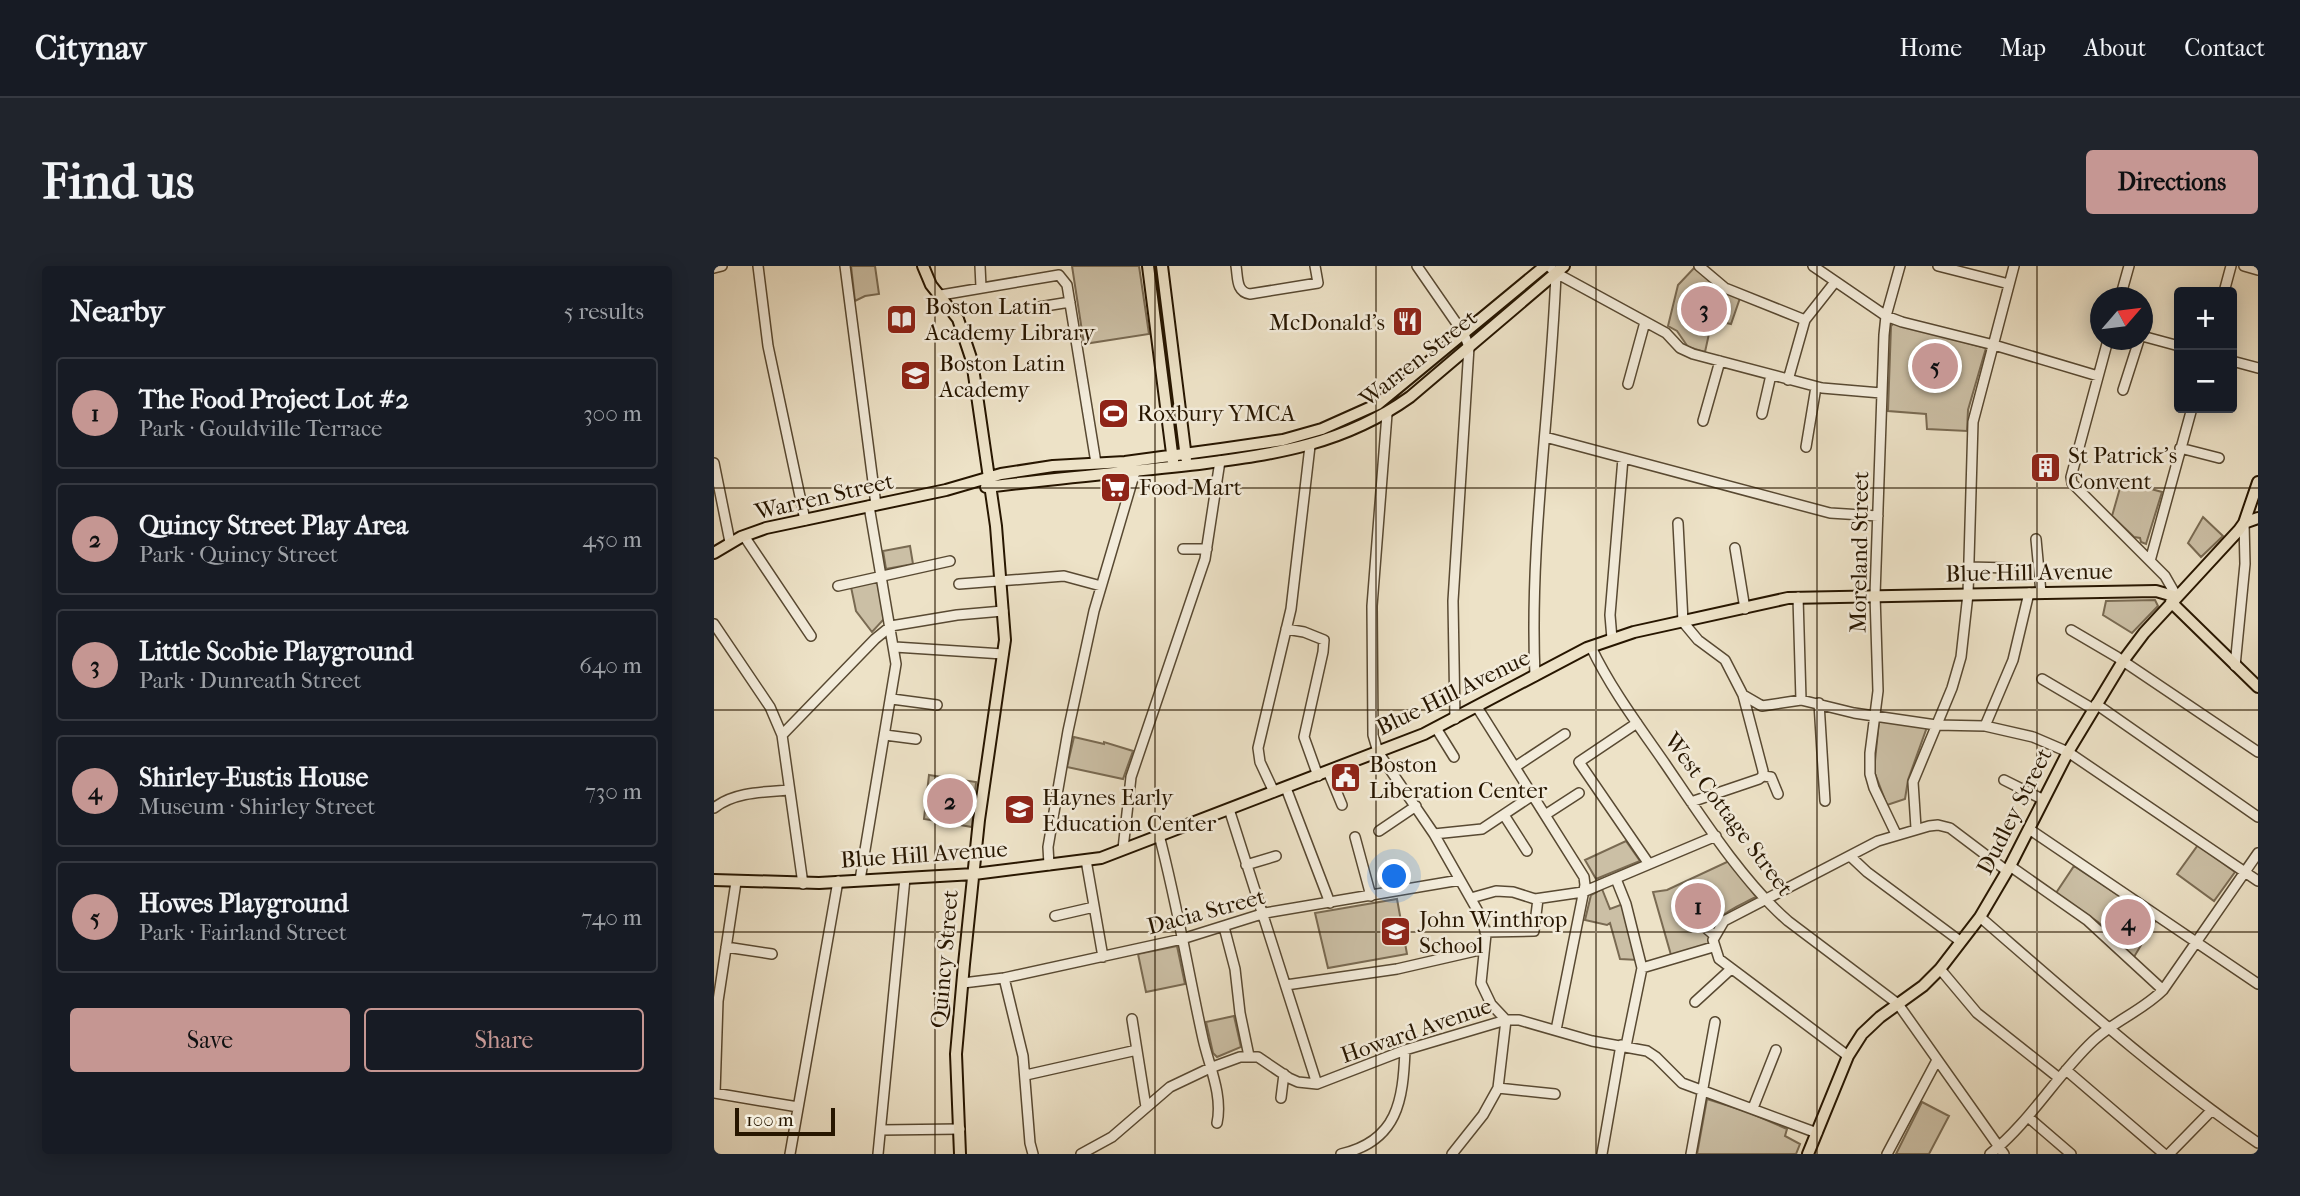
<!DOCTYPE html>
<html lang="en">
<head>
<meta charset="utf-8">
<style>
	:root { --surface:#171b24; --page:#20242c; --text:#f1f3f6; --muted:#9ea1a6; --line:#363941; --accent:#c59692 }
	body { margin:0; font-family:"IM FELL French Canon",serif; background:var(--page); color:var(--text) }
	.controls { position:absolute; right:21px; top:21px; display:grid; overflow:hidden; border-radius:7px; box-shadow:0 4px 18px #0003 }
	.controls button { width:63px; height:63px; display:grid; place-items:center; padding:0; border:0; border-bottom:2px solid var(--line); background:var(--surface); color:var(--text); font:35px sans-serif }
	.compass { position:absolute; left:1376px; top:21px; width:63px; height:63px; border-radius:50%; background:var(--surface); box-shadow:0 4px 18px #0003; rotate:62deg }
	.scale { position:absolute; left:21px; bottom:18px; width:100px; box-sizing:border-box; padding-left:7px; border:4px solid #271600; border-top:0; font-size:19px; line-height:24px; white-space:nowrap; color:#271600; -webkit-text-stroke:5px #f3ecdb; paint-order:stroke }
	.you { position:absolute; left:681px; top:611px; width:24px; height:24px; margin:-18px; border:5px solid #fff; border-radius:50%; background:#1a73e8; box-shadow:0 0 0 10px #1a73e833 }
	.badge { display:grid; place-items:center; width:46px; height:46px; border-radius:50%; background:var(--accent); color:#111; font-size:23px; font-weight:700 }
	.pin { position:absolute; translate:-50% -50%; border:4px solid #fff; box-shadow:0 2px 7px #0006 }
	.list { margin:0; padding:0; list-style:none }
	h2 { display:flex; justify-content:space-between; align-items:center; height:91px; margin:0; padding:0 28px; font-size:30px }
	h2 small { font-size:23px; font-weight:400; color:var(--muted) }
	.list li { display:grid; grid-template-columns:46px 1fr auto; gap:21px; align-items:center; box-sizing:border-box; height:112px; margin:0 14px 14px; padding:0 14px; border:2px solid var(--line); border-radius:7px }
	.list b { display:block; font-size:26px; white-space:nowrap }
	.list p { margin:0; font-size:23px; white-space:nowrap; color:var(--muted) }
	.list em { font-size:23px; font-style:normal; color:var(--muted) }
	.actions { display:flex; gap:14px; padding:21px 28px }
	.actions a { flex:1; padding:16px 0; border:2px solid var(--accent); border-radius:7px; text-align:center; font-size:24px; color:var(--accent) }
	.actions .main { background:var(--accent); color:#111 }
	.map { position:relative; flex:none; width:1544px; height:888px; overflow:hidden; border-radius:7px }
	header { display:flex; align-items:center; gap:42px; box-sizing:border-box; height:98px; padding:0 35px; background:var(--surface); border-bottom:2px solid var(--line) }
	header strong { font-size:33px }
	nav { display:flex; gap:38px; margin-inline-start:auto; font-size:24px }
	.intro { display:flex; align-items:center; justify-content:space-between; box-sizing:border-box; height:168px; padding:0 42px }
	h1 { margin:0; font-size:49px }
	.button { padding:18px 32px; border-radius:7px; background:var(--accent); color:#111; font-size:24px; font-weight:700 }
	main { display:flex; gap:42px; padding:0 42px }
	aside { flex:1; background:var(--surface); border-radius:7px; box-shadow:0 4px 18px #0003 }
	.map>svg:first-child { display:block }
	.green { fill:#cbbfa5; stroke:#796a52; stroke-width:2 }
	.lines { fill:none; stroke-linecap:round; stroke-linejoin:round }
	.minor-casing { stroke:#584932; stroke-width:12 }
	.major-casing { stroke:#271600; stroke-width:14 }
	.minor { stroke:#f3ecdb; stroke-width:9 }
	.major { stroke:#ede2c7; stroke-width:10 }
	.grid { fill:none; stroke:#271600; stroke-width:2; stroke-opacity:0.55 }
	.labels { text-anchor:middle; stroke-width:5; stroke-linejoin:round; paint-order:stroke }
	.poi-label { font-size:23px; fill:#271600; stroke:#f3ecdb; text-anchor:start }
	.street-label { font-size:23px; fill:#271600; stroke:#f3ecdb }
</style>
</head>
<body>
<header>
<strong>Citynav</strong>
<nav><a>Home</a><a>Map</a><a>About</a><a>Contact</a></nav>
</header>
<div class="intro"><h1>Find us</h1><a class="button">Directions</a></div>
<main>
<aside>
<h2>Nearby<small>5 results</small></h2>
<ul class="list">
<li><span class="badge">1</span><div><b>The Food Project Lot #2</b><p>Park · Gouldville Terrace</p></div><em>300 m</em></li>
<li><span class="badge">2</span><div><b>Quincy Street Play Area</b><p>Park · Quincy Street</p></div><em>450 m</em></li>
<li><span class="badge">3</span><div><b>Little Scobie Playground</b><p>Park · Dunreath Street</p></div><em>640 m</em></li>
<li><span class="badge">4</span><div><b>Shirley-Eustis House</b><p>Museum · Shirley Street</p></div><em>730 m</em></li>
<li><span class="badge">5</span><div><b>Howes Playground</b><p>Park · Fairland Street</p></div><em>740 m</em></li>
</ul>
<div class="actions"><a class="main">Save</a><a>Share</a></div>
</aside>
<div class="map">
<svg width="1544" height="888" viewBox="0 0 1544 888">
	<rect width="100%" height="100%" fill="#ede2c7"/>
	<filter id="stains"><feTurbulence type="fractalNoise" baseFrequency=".00286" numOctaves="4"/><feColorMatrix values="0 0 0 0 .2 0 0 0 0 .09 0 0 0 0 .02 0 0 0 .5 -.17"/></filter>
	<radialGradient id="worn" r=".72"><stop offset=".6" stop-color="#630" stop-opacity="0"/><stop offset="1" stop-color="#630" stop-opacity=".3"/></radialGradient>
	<path class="green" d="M137 0H161L165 28 151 30 141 35Z
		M358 0H425L435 68 370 78Z
		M981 1 1003 22 1026 32 1017 58 998 54 991 86 974 81 963 65 954 60 964 19Z
		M1180 57 1272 82 1254 144 1253 165 1213 163 1212 148 1174 145 1177 60Z
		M1408 215 1448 226 1432 278 1427 276 1426 272 1420 271 1398 250Z
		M1489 251 1509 270 1487 291 1474 277Z
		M196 280 199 298 172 303 169 285Z
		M163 314 170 353 158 366 142 345 137 321Z
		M1441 334 1444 340 1418 367 1389 349 1392 335Z
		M1165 455 1213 461 1194 514 1191 533 1173 539 1160 505Z
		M360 471 390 478V476L419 485 409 513 353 501Z
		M215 509 262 516 258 561 210 553Z
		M912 575 926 595 882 613 871 594Z
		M1484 579 1521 606 1500 635 1463 608Z
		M1015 595 1042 631C1015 645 1001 647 994 679L957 689 939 626 953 624Z
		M1360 600 1442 654 1420 691 1384 656 1342 627Z
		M888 623 896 643 909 638 924 694 906 693 896 657 893 659 871 654 877 629Z
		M683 633 693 688 614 702 601 647Z
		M463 680 471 718 432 726 424 688Z
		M520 750 527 781 503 791 499 787 492 756Z
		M993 833 1034 846 1073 863 1071 870 1086 878 1082 888H983Z
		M1208 836 1235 850 1215 888H1182Z"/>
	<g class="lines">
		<defs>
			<path id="minor" d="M44 0 54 80 91 254
				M131 0 162 239
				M266 0 267 21
				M522 0C524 12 522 26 536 28L604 17 601 0
				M703 0 750 68 755 81 739 335 741 453
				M835 0 842 7 952 67 966 82 979 88 1108 122 1167 127
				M985 0 1011 22 1091 54
				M1099 0 1172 50 1188 56 1280 79 1384 110
				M1224 0 1295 18
				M1530 0 1544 4
				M0 2 8 0
				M1510 26 1517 0
				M227 29 345 9 353 19 382 197
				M1406 32 1415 0
				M325 41 356 36
				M1428 70 1465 80
				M1394 74 1357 211 1358 217 1451 310 1463 331
				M1518 95 1544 102
				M1074 114 1091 54 1121 16
				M914 118 931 56
				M1409 124 1425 74
				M673 148 658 340 659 469 664 486 720 568 766 649 772 668 767 717 777 738 792 754 784 822 769 849 738 888
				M1048 148 1057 109
				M989 155 1006 95
				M831 171 1116 247 1164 250
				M1092 181 1102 121
				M1466 182 1505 192
				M0 197 16 276
				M964 257 969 356 984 374 1011 394 1029 429 1049 505V510L1045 513 977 536
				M30 270 97 370
				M1322 273 1327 327
				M1021 282 1031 343
				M469 283H493
				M1436 295 1478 142
				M1254 301 1296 302
				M245 318 350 310 387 320
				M124 320 236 295
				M1084 331 1087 434
				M0 358 56 441 68 469 89 618
				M572 363 590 366 610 374 609 386 590 471 604 510
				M1357 364 1403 391 1544 486
				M898 373 896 349 909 192
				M181 381 289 388
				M877 381C897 423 925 460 952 499 986 549 1029 616 1074 655L1184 738 1290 888
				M1521 400 1531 298 1530 257
				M821 410C815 275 837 141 842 7
				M1328 413 1379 443
				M1029 429 1048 440 1087 434 1140 447 1222 459 1271 460 1319 471 1354 486 1544 615
				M178 433 223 439
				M1105 437 1111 535
				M1382 438 1544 551
				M763 441 870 611 871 619 842 764
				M923 457 865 496 935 598
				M1271 460 1299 394 1315 327
				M722 462 740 491
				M68 469 161 373 177 360 243 349 289 345
				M171 469 202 473
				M801 501 851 468
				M614 505 628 539
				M1049 510 1057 511 1064 528
				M1290 514 1328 533
				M572 522 616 637
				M560 526 546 496 544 482 577 343 596 180
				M0 542C20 526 49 526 75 524
				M515 543 603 818
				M790 549 813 585
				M831 549 865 527
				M1202 562 1199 516 1238 422 1247 391 1254 328 1259 156 1300 0
				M1315 563 1544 718
				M665 565 702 540
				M720 568 768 563 819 529
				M1182 568 1160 522 1156 508V487L1164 425 1161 329 1170 69 1172 50 1186 0
				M445 569C463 637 474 705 489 773 495 800 509 829 503 857
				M641 571 657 630
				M409 583 417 511 491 293 506 195
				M1136 590 1153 606 1246 675
				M372 594 389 691
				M335 599 334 581 354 465 380 345 421 206
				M532 599 562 590
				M1296 600 1373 654 1449 724
				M902 613 912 638 928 702 912 780
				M146 614 182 398 155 240
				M757 632 782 625 799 626 821 633 869 626 1002 570
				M970 638 978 650 1000 669
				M341 650 380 641
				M1266 651C1356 729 1445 809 1544 877
				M510 661 521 703 526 747 535 790
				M771 666 820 665 824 633
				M12 681 58 688
				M928 702 999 681
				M1226 703 1263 747 1345 812
				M290 712 309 790 316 877 319 888
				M249 717 290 712 468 673 551 647 746 614
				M572 719 683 703 770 683
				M981 736 1017 703
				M418 753 432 841
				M1134 790 1005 693 999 674 1010 655 1164 575 1215 560 1224 559 1236 562 1293 605
				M1352 804 1450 888
				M312 809 423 784
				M784 822 841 828
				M0 827 84 841
				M1 827 4 735 22 616
				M567 832 570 808
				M1039 842 1062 784
				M1314 851 1357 888
				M167 864 246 863
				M76 888 124 615
				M164 888 191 612
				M367 888 398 871 456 821 496 802 526 791H544L575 812 584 816 603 818 691 784 792 754H805L878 775 933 785 942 791 968 817 1103 867
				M627 888C684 875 689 834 691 784
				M888 888 907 779
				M977 888 1001 756
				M1173 888 1223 794
				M1276 888C1316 856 1342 810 1379 775 1400 755 1428 745 1449 724L1544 587
				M1455 888 1497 845"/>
			<path id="major" d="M209 0 217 19 244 53 258 95 282 260 291 374 265 554 250 698 242 788 246 888
				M434 0 459 195
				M448 0 472 192
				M272 221C343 212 414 206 485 198 563 188 630 178 696 131L850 0
				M1530 257 1544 252
				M0 287 27 271 52 262 232 224 287 208 339 200 411 196 507 183 569 174 608 163 664 138 831 0
				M1457 336 1544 421
				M0 614 105 617 260 608 387 592 710 468 873 382 920 366 1074 332 1442 325 1463 331
				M1094 888 1134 790 1148 768 1166 751 1209 720 1226 703 1266 651 1296 600 1354 486 1409 395 1430 367 1525 264 1530 257 1544 216"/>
		</defs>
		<use href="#minor" class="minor-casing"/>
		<use href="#major" class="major-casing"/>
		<use href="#minor" class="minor"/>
		<use href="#major" class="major"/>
	</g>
	<path class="grid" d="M221 0V888M441 0V888M662 0V888M882 0V888M1103 0V888M1323 0V888M0 222H1544M0 444H1544M0 666H1544"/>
	<defs>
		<symbol id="library-square" viewBox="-11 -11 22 22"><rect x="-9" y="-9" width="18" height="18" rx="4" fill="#8f2418" stroke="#f3ecdb"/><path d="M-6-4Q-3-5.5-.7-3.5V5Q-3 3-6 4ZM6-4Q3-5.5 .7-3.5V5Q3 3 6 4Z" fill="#fff"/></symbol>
		<symbol id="restaurant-square" viewBox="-11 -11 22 22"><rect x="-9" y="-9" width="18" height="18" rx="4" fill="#8f2418" stroke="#f3ecdb"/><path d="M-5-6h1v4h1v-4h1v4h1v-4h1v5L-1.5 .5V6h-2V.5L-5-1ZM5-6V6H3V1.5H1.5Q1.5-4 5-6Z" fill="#fff"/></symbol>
		<symbol id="school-square" viewBox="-11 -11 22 22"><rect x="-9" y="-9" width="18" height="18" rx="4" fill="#8f2418" stroke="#f3ecdb"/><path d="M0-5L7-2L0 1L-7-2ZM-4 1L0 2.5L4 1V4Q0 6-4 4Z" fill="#fff"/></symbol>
		<symbol id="stadium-square" viewBox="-11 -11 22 22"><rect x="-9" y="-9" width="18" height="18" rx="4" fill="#8f2418" stroke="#f3ecdb"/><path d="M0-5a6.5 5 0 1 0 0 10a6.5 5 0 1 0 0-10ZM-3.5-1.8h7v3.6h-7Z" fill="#fff"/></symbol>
		<symbol id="building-square" viewBox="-11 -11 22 22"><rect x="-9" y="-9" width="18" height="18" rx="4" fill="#8f2418" stroke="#f3ecdb"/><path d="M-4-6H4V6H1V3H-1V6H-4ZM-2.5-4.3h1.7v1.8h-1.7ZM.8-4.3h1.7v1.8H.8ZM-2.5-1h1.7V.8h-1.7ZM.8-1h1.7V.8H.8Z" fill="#fff"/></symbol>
		<symbol id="supermarket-square" viewBox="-11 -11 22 22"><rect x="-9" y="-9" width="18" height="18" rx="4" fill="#8f2418" stroke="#f3ecdb"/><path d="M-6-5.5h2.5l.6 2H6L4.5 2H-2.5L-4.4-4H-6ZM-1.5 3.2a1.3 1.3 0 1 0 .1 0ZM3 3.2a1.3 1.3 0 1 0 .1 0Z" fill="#fff"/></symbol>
		<symbol id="civic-square" viewBox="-11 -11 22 22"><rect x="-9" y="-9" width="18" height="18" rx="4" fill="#8f2418" stroke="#f3ecdb"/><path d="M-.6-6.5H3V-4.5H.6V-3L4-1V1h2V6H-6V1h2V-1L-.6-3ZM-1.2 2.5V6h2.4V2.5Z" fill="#fff"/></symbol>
	</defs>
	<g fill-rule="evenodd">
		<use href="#library-square" x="170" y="36" width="35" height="35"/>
		<use href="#restaurant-square" x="676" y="38" width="35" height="35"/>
		<use href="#school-square" x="184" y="92" width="35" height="35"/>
		<use href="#stadium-square" x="382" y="130" width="35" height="35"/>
		<use href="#building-square" x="1314" y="184" width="35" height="35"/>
		<use href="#supermarket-square" x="384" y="204" width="35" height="35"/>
		<use href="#civic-square" x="614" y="494" width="35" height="35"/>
		<use href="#school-square" x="288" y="526" width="35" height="35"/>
		<use href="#school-square" x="664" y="648" width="35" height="35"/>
	</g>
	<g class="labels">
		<g class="poi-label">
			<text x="211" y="48">Boston Latin<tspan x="211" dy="26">Academy Library</tspan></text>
			<text x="671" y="64" text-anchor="end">McDonald's</text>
			<text x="225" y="105">Boston Latin<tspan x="225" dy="26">Academy</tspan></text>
			<text x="423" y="155">Roxbury YMCA</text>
			<text x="1354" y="197">St Patrick's<tspan x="1354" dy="26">Convent</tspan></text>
			<text x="425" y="229">Food Mart</text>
			<text x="655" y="506">Boston<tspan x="655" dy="26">Liberation Center</tspan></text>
			<text x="328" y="539">Haynes Early<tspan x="328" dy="26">Education Center</tspan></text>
			<text x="705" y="661">John Winthrop<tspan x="705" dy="26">School</tspan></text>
		</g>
		<g class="street-label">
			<text transform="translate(704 92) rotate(-38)" y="8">Warren Street</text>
			<text transform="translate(110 230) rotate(-13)" y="8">Warren Street</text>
			<text transform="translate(1145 286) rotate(-89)" y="8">Moreland Street</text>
			<text transform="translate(1315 306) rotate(-1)" y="8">Blue Hill Avenue</text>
			<text transform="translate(739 426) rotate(-26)" y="8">Blue Hill Avenue</text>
			<text transform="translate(1300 545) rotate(-63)" y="8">Dudley Street</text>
			<text transform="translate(1015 548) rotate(53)" y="8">West Cottage Street</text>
			<text transform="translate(210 588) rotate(-4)" y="8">Blue Hill Avenue</text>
			<text transform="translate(492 645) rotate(-15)" y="8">Dacia Street</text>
			<text transform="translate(230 693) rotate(-85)" y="8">Quincy Street</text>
			<text transform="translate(702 764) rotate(-19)" y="8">Howard Avenue</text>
		</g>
	</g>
	<rect width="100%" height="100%" filter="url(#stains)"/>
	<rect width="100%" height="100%" fill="url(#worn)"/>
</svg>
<div class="controls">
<button>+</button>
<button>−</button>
</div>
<svg class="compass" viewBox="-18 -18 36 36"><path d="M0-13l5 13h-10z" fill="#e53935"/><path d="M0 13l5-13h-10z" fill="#9ea1a6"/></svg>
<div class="scale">100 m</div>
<div class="you"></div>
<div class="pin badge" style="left:984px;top:640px">1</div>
<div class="pin badge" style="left:236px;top:535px">2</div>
<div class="pin badge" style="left:990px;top:43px">3</div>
<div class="pin badge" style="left:1414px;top:656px">4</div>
<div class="pin badge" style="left:1221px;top:100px">5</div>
</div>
</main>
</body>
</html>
